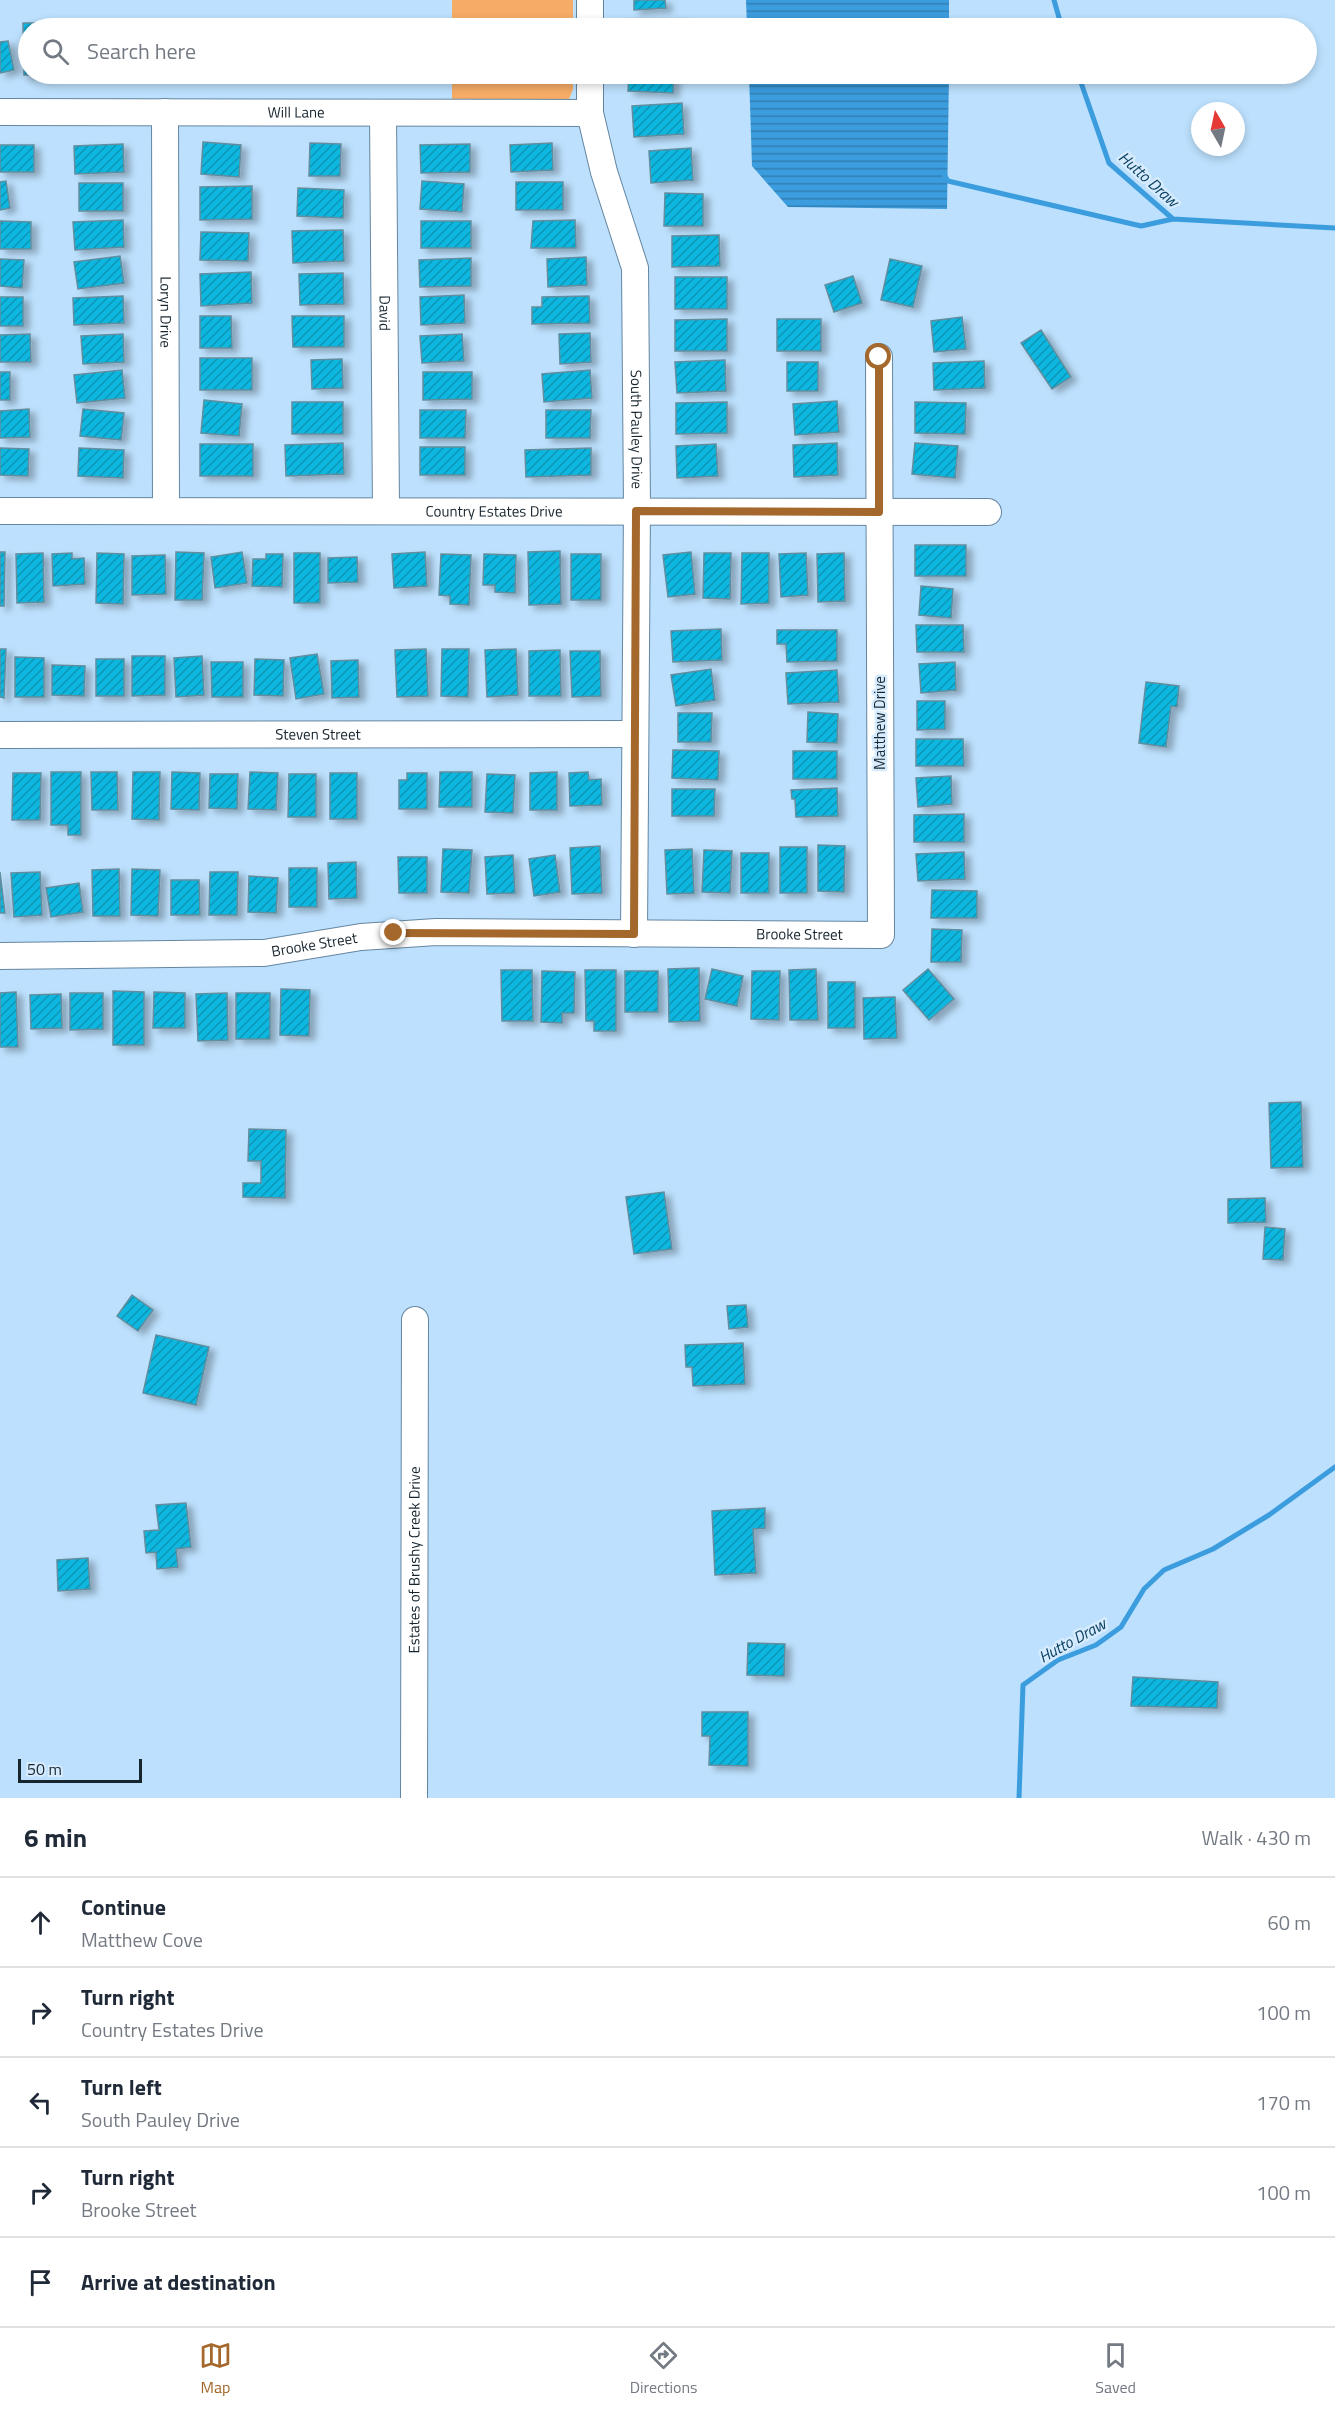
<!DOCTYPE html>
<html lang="en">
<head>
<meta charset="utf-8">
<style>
	:root { --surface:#fff; --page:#f6f6f7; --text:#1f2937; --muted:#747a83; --line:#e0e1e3; --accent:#a5682c }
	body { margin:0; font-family:"Titillium Web",sans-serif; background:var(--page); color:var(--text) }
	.compass { position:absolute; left:1191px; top:102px; width:54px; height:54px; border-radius:50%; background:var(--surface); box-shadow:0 3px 9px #0003; rotate:351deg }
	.scale { position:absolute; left:18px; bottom:15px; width:124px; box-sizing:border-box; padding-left:6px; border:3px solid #17252f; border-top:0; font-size:16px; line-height:21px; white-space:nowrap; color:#17252f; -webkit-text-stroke:4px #d6ebfd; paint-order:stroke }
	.stop { position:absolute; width:18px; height:18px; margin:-14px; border:4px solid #a5682c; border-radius:50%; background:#fff }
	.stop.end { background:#a5682c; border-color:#fff; box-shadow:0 2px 6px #0008 }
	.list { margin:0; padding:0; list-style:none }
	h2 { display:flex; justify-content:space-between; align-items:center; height:78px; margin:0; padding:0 24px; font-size:26px }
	h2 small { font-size:20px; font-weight:400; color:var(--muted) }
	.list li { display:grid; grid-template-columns:39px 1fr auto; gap:18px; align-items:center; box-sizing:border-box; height:90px; padding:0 24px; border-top:2px solid var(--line) }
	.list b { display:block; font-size:22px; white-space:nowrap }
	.list p { margin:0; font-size:20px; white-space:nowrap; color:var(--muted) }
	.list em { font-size:20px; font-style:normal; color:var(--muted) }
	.icon { flex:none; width:33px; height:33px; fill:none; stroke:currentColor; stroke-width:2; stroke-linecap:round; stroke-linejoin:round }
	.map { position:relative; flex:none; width:1335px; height:1798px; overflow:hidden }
	.search { position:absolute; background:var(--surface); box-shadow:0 3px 9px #0003; left:18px; right:18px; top:18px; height:66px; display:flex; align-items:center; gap:15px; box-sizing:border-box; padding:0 21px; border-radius:33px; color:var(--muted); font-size:22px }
	.sheet { height:528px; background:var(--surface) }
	nav { display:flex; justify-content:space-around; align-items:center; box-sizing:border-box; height:84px; border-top:2px solid var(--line); background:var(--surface); font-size:16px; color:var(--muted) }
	nav a { display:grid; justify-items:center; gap:3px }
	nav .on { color:var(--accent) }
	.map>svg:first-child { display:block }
	.green { fill:#f6ac67 }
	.water { fill:url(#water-rules) }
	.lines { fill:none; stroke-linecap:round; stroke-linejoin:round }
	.stream { stroke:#3b9cde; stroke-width:5 }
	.building { fill:url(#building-hatch); stroke:#618e9e; stroke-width:1.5; filter:url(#shadow) }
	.minor-casing { stroke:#6586a0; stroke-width:28 }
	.minor { stroke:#fff; stroke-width:26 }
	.route { stroke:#a5682c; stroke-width:8 }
	.labels { text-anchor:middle; stroke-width:5; stroke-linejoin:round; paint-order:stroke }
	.street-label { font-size:15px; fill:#17252f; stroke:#d6ebfd }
	.water-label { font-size:16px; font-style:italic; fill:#0b4062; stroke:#d6ebfd }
</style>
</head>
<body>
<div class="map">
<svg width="1335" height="1798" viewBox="0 0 1335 1798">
	<defs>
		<pattern id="water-rules" width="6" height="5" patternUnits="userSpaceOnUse" patternTransform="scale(1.5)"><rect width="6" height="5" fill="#3b9cde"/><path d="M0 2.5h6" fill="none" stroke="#317fb4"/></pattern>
		<pattern id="building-hatch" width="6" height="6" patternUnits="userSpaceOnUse" patternTransform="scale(1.5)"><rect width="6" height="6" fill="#0fb7e0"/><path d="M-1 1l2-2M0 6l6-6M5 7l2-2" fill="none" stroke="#0d95b6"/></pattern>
		<filter id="shadow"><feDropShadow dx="6" dy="4" stdDeviation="3" flood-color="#0004"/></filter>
	</defs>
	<rect width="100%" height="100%" fill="#bce0fd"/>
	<path class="green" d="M452 0H573V28H452Z
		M452 74H573V89L569 99 564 100 452 101Z"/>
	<path class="water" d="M746 0H949V28H747Z
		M749 74H949L947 209 788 207 752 166Z"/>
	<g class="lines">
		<path class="stream" d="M1054 0 1062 28
			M1078 74 1109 163 1173 219 1335 228
			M944 175 948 181 1141 226 1173 219
			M1019 1798 1023 1685 1058 1660 1096 1645 1121 1627 1144 1589 1164 1570 1213 1549 1269 1515 1335 1467"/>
	</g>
	<path class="building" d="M634 0H665L666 8 634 10Z
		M627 19H679V28H628Z
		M146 22 176 23V28H146Z
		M23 23H54V28H28V74L55 75H24Z
		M225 23H256V28H225Z
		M407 24V28H380L379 25Z
		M8 41 14 70 0 73V42Z
		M629 74H674L673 93 628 91Z
		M682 103 684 134 634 137 632 106Z
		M203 142 241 145 239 177 201 174Z
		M310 143 341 144 340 176H309Z
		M552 143 553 170 511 172 510 145Z
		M123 144 124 172 75 174 74 146Z
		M470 144V172L421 173 420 145Z
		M0 145H34V172H0Z
		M691 148 693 180 651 183 649 151Z
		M6 181 10 208 0 210V182Z
		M422 181 464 184 462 212 420 209Z
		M516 182H563V210H516Z
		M79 183H123V211H79Z
		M252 186V219L200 220V187Z
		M298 188 344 190 343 218 297 216Z
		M665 193 703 194V226H664Z
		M123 220 124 247 75 250 73 222Z
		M575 220 576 248H531L533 221Z
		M0 221 31 222V249H0Z
		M421 221H471V248H421Z
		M343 230 344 261 293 263 292 231Z
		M201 232 249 233 248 261 200 260Z
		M719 235 720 266 672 267V236Z
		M120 256 124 283 78 289 74 262Z
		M586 257 587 285 548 287 547 259Z
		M471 258V286L420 287 419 260Z
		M0 259 24 260 22 288 0 286Z
		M890 259 922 266 913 307 881 300Z
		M251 272 252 303 201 306 200 274Z
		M343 273 344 304 300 305 299 274Z
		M853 276 862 303 834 312 825 285Z
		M675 277H727V309H675Z
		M464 295 465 323 421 325 420 297Z
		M123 296 124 323 74 325 73 298Z
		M589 296 590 323 532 324V307H542V297Z
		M0 297H23V326H0Z
		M200 316H231L232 348H200Z
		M292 316H344V347H293Z
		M962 317 966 349 934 352 931 321Z
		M727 319V351H675V320Z
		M777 319H821V351H777Z
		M1041 330 1071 377 1052 389 1021 343Z
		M590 333 591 362 560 364 559 334Z
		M30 334 31 362H0V335Z
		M123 334 124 362 83 364 81 336Z
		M462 334 464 361 422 363 420 336Z
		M200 358H252V390H200Z
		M342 359 343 388 312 389 311 360Z
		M725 360 726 391 677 393 675 362Z
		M984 361 985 388 934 390 933 363Z
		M787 362H818V391H787Z
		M122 370 125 398 77 403 74 375Z
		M590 370 592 398 544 402 542 374Z
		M0 372H10V400H0Z
		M423 372H472V399L423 400Z
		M204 400 242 404 239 436 201 433Z
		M837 401 839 432 795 435 793 404Z
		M292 402H343V434H292Z
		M727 402V433L676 434V403Z
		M915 402 966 403 965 434 915 433Z
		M29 409 30 437 0 438V411Z
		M83 409 124 413 121 440 80 436Z
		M420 410H466L465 438H420Z
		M546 410H591L590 438H546Z
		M343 443 344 474 286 476 285 445Z
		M837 443 838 475 794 477 793 445Z
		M915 443 958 446 955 478 912 474Z
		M200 444H253V476H200Z
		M716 444 718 476 677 478 676 446Z
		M420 447H465V475H420Z
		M0 448 29 449 28 476 0 475Z
		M79 448 124 450 123 478 78 476Z
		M591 448V475L526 477 525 450Z
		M915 545H966V576H915Z
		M560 551 561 604 529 605 528 552Z
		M0 552H5L4 606H0Z
		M176 552 204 553 202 600H175Z
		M242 552 247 583 215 588 211 557Z
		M425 552 427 586 394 588 392 554Z
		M691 552 695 594 668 597 663 555Z
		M43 553 44 602 17 603 16 554Z
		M72 553V559L84 558 85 584 53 586 52 554Z
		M97 553 124 554 123 604 96 603Z
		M294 553H320V603H294Z
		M704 553H731L730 599 703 598Z
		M742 553H769V603L741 604Z
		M806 553 808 595 781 597 779 554Z
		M844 553 845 601 818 602 817 554Z
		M266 554H283L282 587 252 586 253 559H266Z
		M441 554 471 555 469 605 450 604V596L439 595Z
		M484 554 516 555 515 593 495 592V585H483Z
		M571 554H601V600H571Z
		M165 555 166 594 132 595V556Z
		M357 557 358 582 328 583V558Z
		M921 586 953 589 951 618 919 615Z
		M916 625H963L964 652H917Z
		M721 629 722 660 673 662 671 631Z
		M777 630H837V661L787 662 786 644H777Z
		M0 649H6L4 698 0 697Z
		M426 649 428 696 397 697 395 650Z
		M442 649H469L468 697 441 696Z
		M516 649 518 695 487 697 485 650Z
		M560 650 561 696H529V651Z
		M570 651H600L601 696 572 697Z
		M317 654 324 694 296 699 290 658Z
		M132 656H165V695L132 696Z
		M202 656 204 695 176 697 174 658Z
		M15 657 44 658V697H15Z
		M96 659H124V696H96Z
		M255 659 284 660 283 696 254 695Z
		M358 660 359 697 332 698 331 661Z
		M211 662H243V697H212Z
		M955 662 956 690 921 693 919 664Z
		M52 665 85 666 84 696 52 695Z
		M711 669 715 700 676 706 671 675Z
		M837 670 839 702 788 704 786 673Z
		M1146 682 1179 686 1177 707 1171 706 1166 747 1139 743Z
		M917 701H945V729L917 730Z
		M808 712 838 714 837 743 807 742Z
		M678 713H712L711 742H678Z
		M916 739H963L964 766H916Z
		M673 750 719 751 718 780 672 778Z
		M793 751H837V779H793Z
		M51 772H81V835H68V825H51Z
		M91 772H117L118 810H92Z
		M133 772H160L159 820 132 819Z
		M172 772 200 773 199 810 171 809Z
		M250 772 278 773 276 810 248 809Z
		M440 772H472V807H439Z
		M557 772V810H530V773Z
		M588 772 589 780 601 779 602 805 570 806 569 773Z
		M13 773H41L40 820H12Z
		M330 773H357V819H330Z
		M407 773H427V809H399V780H407Z
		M210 774H238L237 809 209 808Z
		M289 774H316V817H288Z
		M487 774 515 775 513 813 485 812Z
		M951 776 952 804 918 807 916 778Z
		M837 788 838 816 796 817 795 799H792L791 790Z
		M672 789H715L714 816H672Z
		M964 814V842H914V815Z
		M818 845 845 846 844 892 818 891Z
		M600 846 602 893 572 894 570 848Z
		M780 847H807V893H780Z
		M443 849 472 850 469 893 441 892Z
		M692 849 694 893 667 894 665 850Z
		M704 850 732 851 730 893 702 892Z
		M964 852 965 879 918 881 916 854Z
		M741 853H769V893H741Z
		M513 855 515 893 487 894 485 857Z
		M555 855 560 892 534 896 529 859Z
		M398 857H427V893H399Z
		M356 862 357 898 329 899 328 863Z
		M289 868H317V907H289Z
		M119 869 120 916H93L92 870Z
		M132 869 160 870 158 916 131 915Z
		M0 872 5 913H0Z
		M40 872 42 915 14 917 11 873Z
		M210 872H238L237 915H209Z
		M249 876 278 878 276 913 248 912Z
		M171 880H199L200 915H171Z
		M79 883 83 912 51 917 46 888Z
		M932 890 977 891V918H931Z
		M932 929 962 930 961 962H931Z
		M699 968 700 1021 669 1022 668 969Z
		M712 969 743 976 737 1006 705 999Z
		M816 969 818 1020H790L789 970Z
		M928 969 954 999 929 1020 903 990Z
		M501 970H532L533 1021H502Z
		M585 970H616V1031H594V1021H586Z
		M542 971 575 972 574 1013H562V1023L541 1022Z
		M625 971H658V1012H625Z
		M752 971H780L779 1020 751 1019Z
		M828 982H855V1028H828Z
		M281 989 310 990 309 1036 280 1035Z
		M113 991 144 992V1045H113Z
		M16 992 18 1047H0V993Z
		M154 992 185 993V1028H153Z
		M70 993H103V1029L70 1030Z
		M227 993 228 1040 198 1041 196 994Z
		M236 993H270V1039H236Z
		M61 994 62 1028 31 1029 30 995Z
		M895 997 897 1038 864 1039 863 998Z
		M1301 1102 1303 1167 1271 1168 1269 1103Z
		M249 1129 286 1130 285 1198 243 1197V1183H261V1161H248Z
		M664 1192 672 1249 634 1254 626 1197Z
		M1265 1198 1266 1222 1228 1223V1199Z
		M1265 1227 1285 1229 1283 1260 1263 1259Z
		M132 1295 153 1310 138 1331 117 1316Z
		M746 1305 748 1327 729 1329 727 1306Z
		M156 1335 209 1347 196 1405 143 1393Z
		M743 1343 745 1384 693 1386 692 1367H686L685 1345Z
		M186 1503 191 1547 176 1549 178 1567 157 1569 156 1552 146 1553 144 1531 159 1530 156 1505Z
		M765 1508V1528L753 1529 756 1573 715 1575 712 1511Z
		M88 1558 90 1589 58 1591 57 1560Z
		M748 1643 785 1644 784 1676 747 1675Z
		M1133 1677 1218 1682 1217 1708 1131 1706Z
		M702 1712H748V1766L709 1765 710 1736H702Z"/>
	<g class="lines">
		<defs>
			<g id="minor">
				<path d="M590 0V28"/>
				<path id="s1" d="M590 74V113L604 172 635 268 637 506 634 934"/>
				<path id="s2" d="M0 112 590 113"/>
				<path id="s3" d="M165 112 166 511"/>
				<path id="s4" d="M383 113 386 511"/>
				<path id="s5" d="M0 511 988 512"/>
				<path id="s6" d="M0 735 635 734"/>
				<path id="s7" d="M0 956 264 953 361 937 436 932 881 935 879 357"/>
				<path id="s8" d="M414 1798 415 1320"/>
			</g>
		</defs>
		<use href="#minor" class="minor-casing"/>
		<use href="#minor" class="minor"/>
	</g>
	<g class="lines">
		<path class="route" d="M394 933 634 934 636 511 879 512V357"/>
	</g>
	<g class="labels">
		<g class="street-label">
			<text dy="5" stroke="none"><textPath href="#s2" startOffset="296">Will Lane</textPath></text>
			<text dy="5" stroke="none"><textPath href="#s3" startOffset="200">Loryn Drive</textPath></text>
			<text dy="5" stroke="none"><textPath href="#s4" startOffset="200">David</textPath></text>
			<text dy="5" stroke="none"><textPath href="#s1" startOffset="362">South Pauley Drive</textPath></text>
			<text dy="5" stroke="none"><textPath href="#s5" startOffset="494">Country Estates Drive</textPath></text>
			<text transform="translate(880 723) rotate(-90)" y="5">Matthew Drive</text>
			<text dy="5" stroke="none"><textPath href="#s6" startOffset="318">Steven Street</textPath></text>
			<text dy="5" stroke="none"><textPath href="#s7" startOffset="801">Brooke Street</textPath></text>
			<text dy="5" stroke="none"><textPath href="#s7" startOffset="315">Brooke Street</textPath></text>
			<text dy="5" stroke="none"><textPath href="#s8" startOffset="238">Estates of Brushy Creek Drive</textPath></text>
		</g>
		<g class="water-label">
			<text transform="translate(1149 179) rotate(42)" y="6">Hutto Draw</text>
			<text transform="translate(1072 1640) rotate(-29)" y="6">Hutto Draw</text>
		</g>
	</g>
</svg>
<svg class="compass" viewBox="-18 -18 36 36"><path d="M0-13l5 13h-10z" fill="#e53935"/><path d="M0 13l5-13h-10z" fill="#747a83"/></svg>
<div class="scale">50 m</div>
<div class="stop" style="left:879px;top:357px"></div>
<div class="stop end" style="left:394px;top:933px"></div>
<div class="search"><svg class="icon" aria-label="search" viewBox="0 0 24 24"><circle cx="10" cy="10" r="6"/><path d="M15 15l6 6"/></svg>Search here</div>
</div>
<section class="sheet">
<h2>6 min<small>Walk · 430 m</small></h2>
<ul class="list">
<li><svg class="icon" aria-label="ahead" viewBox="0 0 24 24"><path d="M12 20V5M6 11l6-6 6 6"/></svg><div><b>Continue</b><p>Matthew Cove</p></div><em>60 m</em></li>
<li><svg class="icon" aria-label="right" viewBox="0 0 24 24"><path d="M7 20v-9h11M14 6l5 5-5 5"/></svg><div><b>Turn right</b><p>Country Estates Drive</p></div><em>100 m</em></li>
<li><svg class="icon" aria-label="left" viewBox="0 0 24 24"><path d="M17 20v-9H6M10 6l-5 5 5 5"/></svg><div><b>Turn left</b><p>South Pauley Drive</p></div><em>170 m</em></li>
<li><svg class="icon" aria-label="right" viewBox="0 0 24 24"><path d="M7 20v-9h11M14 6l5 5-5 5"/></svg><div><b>Turn right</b><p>Brooke Street</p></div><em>100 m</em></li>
<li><svg class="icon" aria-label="arrive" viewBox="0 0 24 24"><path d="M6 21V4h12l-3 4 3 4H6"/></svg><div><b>Arrive at destination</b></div></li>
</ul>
</section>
<nav>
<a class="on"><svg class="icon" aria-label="map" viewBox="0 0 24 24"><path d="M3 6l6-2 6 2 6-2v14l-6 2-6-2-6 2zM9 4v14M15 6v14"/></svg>Map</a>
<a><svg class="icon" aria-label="directions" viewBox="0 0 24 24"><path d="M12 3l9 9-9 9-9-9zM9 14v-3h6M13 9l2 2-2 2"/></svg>Directions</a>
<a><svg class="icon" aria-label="saved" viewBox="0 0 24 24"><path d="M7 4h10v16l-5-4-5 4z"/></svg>Saved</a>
</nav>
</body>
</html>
